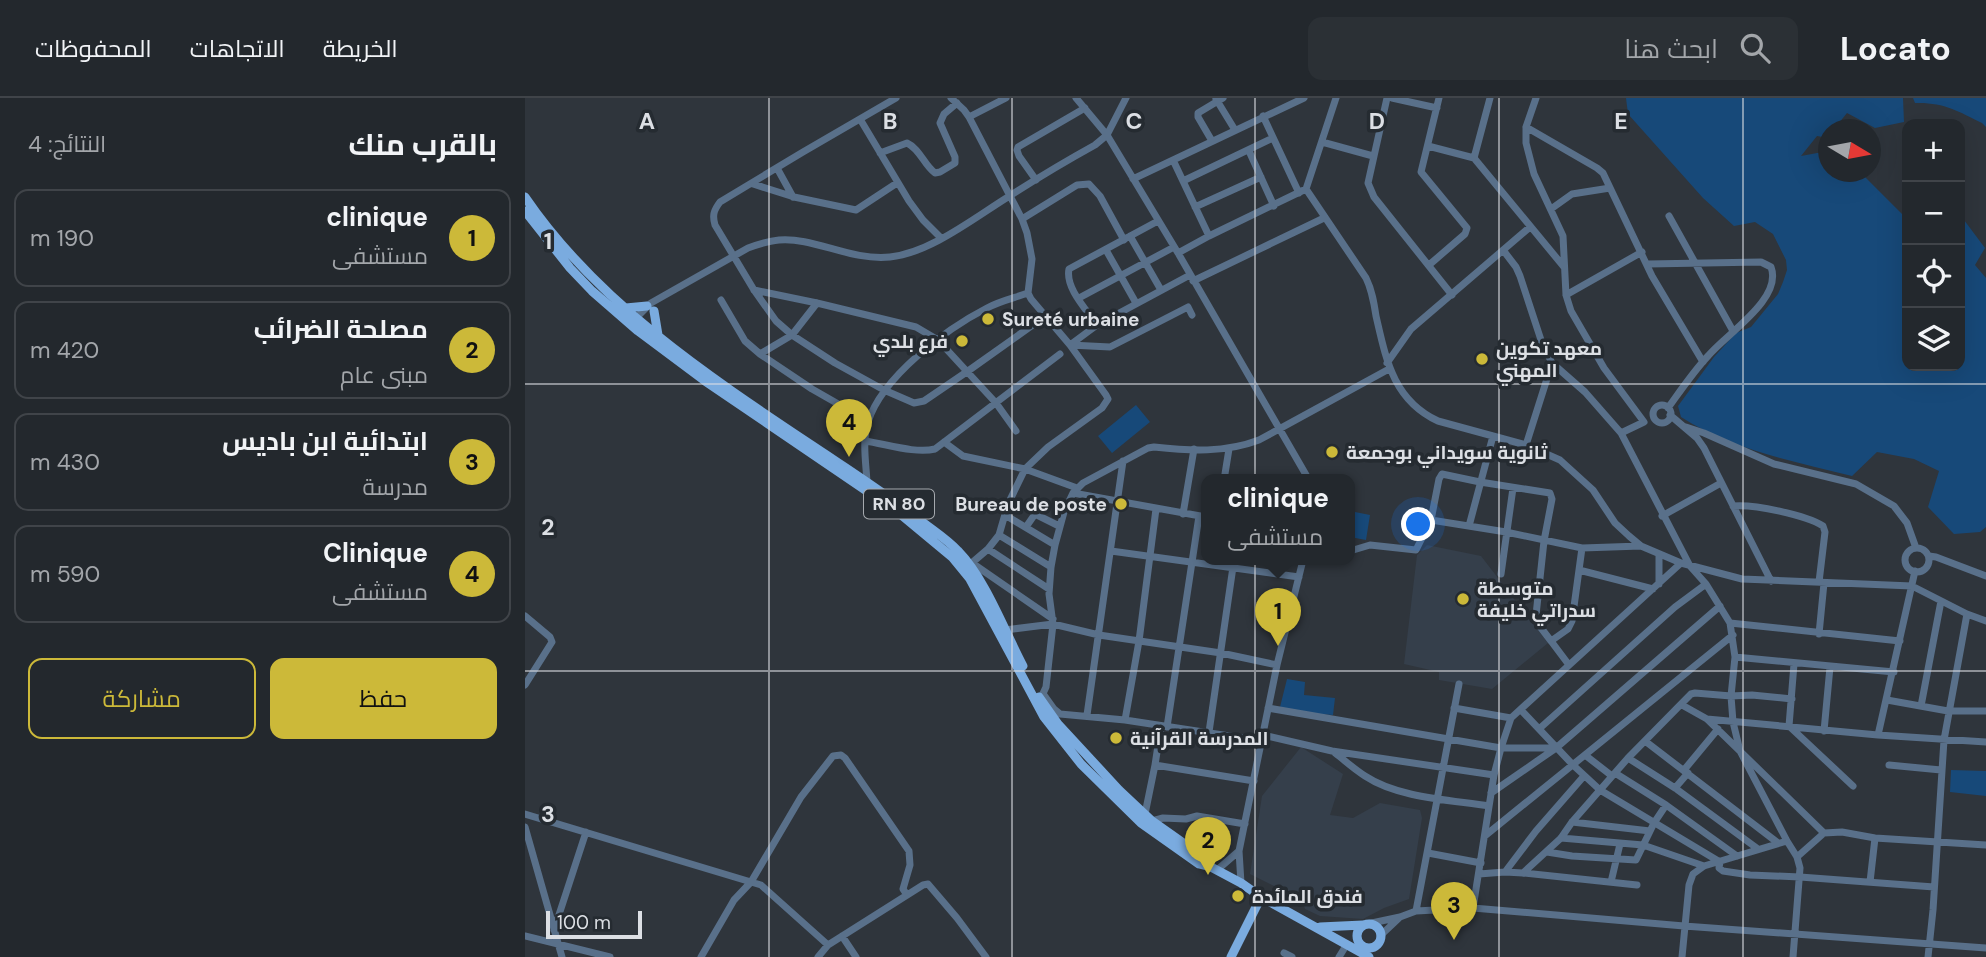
<!DOCTYPE html>
<html lang="ar">
<head>
<meta charset="utf-8">
<style>
	:root { --surface:#23282d; --page:#2b3035; --text:#f1f3f6; --muted:#a3a6aa; --line:#404449; --accent:#ccb939 }
	body { margin:0; font-family:"DM Sans",Cairo,sans-serif; background:var(--page); color:var(--text); direction:rtl }
	.controls { position:absolute; right:21px; top:21px; display:grid; overflow:hidden; border-radius:14px; box-shadow:0 7px 28px #0002 }
	.controls button { width:63px; height:63px; display:grid; place-items:center; padding:0; border:0; border-bottom:2px solid var(--line); background:var(--surface); color:var(--text); font:35px sans-serif }
	.compass { position:absolute; left:1293px; top:21px; width:63px; height:63px; border-radius:50%; background:var(--surface); box-shadow:0 7px 28px #0002; rotate:100deg }
	.scale { position:absolute; left:21px; bottom:18px; width:96px; box-sizing:border-box; padding-left:7px; border:4px solid #dcdfe4; border-top:0; font-size:19px; line-height:24px; white-space:nowrap; color:#dcdfe4; -webkit-text-stroke:5px #252b31; paint-order:stroke }
	.you { position:absolute; left:894px; top:427px; width:24px; height:24px; margin:-18px; border:5px solid #fff; border-radius:50%; background:#1a73e8; box-shadow:0 0 0 10px #1a73e833 }
	.badge { display:grid; place-items:center; width:46px; height:46px; border-radius:50%; background:var(--accent); color:#111; font-size:23px; font-weight:700 }
	.pin { position:absolute; translate:-50% -58px; filter:drop-shadow(0 2px 4px #0008) }
	.pin::after { content:''; position:absolute; top:37px; width:24px; height:21px; background:inherit; clip-path:polygon(0 0,100% 0,50% 100%) }
	.popup { position:absolute; left:676px; top:376px; width:154px; height:91px; box-sizing:border-box; display:grid; place-content:center; border-radius:14px; background:var(--surface); filter:drop-shadow(0 2px 5px #0005); font-size:23px; white-space:nowrap; color:var(--muted) }
	.popup b { font-size:26px; color:var(--text) }
	.popup::after { content:''; position:absolute; left:50%; top:100%; margin-left:-14px; border:14px solid transparent; border-top-color:var(--surface) }
	.list { margin:0; padding:0; list-style:none }
	h2 { display:flex; justify-content:space-between; align-items:center; height:91px; margin:0; padding:0 28px; font-size:30px }
	h2 small { font-size:23px; font-weight:400; color:var(--muted) }
	.list li { display:grid; grid-template-columns:46px 1fr auto; gap:21px; align-items:center; box-sizing:border-box; height:98px; margin:0 14px 14px; padding:0 14px; border:2px solid var(--line); border-radius:14px }
	.list b { display:block; font-size:26px; white-space:nowrap }
	.list p { margin:0; font-size:23px; white-space:nowrap; color:var(--muted) }
	.list em { font-size:23px; font-style:normal; color:var(--muted) }
	.actions { display:flex; gap:14px; padding:21px 28px }
	.actions a { flex:1; padding:16px 0; border:2px solid var(--accent); border-radius:14px; text-align:center; font-size:24px; color:var(--accent) }
	.actions .main { background:var(--accent); color:#111 }
	.icon { flex:none; width:38px; height:38px; fill:none; stroke:currentColor; stroke-width:2; stroke-linecap:round; stroke-linejoin:round }
	.map { position:relative; flex:none; width:1461px; height:859px; overflow:hidden; direction:ltr }
	header { display:flex; align-items:center; gap:42px; box-sizing:border-box; height:98px; padding:0 35px; background:var(--surface); border-bottom:2px solid var(--line) }
	header strong { font-size:33px }
	nav { display:flex; gap:38px; margin-inline-start:auto; font-size:24px }
	.search { width:490px; height:63px; background:var(--page); display:flex; align-items:center; gap:18px; box-sizing:border-box; padding:0 24px; border-radius:14px; color:var(--muted); font-size:26px }
	main { display:flex }
	aside { flex:1; background:var(--surface) }
	.map>svg:first-child { display:block }
	.built { fill:#353f4b }
	.green { fill:#174979 }
	.lines { fill:none; stroke-linecap:round; stroke-linejoin:round }
	.minor { stroke:#59708a; stroke-width:7 }
	.major { stroke:#7aabdf; stroke-width:9 }
	.grid { fill:none; stroke:#dcdfe4; stroke-width:2; stroke-opacity:0.55 }
	.poi-dot { fill:#ccb939; stroke:#252b31; stroke-width:2.5 }
	.labels { text-anchor:middle; stroke-width:7; stroke-linejoin:round; paint-order:stroke }
	.shield { fill:#252b31; stroke:#a5a9ae; stroke-width:2 }
	.shield-label { font-size:18px; font-weight:bold; fill:#dcdfe4 }
	.poi-label { font-size:19px; font-weight:bold; fill:#dcdfe4; stroke:#252b31; text-anchor:start }
	.grid-label { font-size:23px; text-anchor:middle; font-weight:bold; fill:#dcdfe4; stroke:#252b31; stroke-width:7; stroke-linejoin:round; paint-order:stroke }
</style>
</head>
<body>
<header>
<strong>Locato</strong>
<div class="search"><svg class="icon" aria-label="search" viewBox="0 0 24 24"><circle cx="10" cy="10" r="6"/><path d="M15 15l6 6"/></svg>ابحث هنا</div>
<nav><a>الخريطة</a><a>الاتجاهات</a><a>المحفوظات</a></nav>
</header>
<main>
<div class="map">
<svg width="1461" height="859" viewBox="0 0 1461 859">
	<rect width="100%" height="100%" fill="#2f353c"/>
	<path class="built" d="M902 447 956 458 1023 545 967 591 914 582V574L879 566 892 457Z
		M776 649 818 676 805 717 828 720 855 705 895 712 897 720 884 801 859 810 838 821 795 818 780 811 777 802 725 776 737 698Z"/>
	<path class="green" d="M1101 0H1378L1379 24 1350 30 1322 15 1309 31 1304 32 1303 40 1292 38 1276 58 1303 53 1304 74H1335L1382 121V268H1435V125L1439 122 1460 150 1450 167 1461 180V429L1455 434 1429 436 1403 409 1414 373 1389 361 1352 354 1327 378C1268 363 1207 352 1156 319L1153 308 1189 259 1211 235 1226 229 1253 196 1258 184 1262 172 1261 162 1248 136 1230 124 1209 128 1178 100 1103 16Z
		M1388 0H1461V29L1457 25C1433 13 1418 4 1390 5Z
		M611 307 625 324 587 355 573 338Z
		M825 413 845 417 841 442 825 439Z
		M762 581 780 584 779 597 810 600 808 617 754 613Z
		M1426 672 1461 673V698L1425 694Z"/>
	<g class="lines">
		<path class="minor" d="M371 0 278 54 195 104C189 112 187 117 190 127L229 192 251 223 267 237 310 265 359 292 389 305 399 303 443 273 519 219
			M426 0 439 12 444 19 497 121 502 135 507 161 503 195 506 201 545 247 581 297 583 301 577 310 523 349 500 371 483 406 474 437 463 451 442 469
			M551 0 582 37 653 155 784 382
			M862 0 843 85 849 99 927 197
			M867 0 912 10
			M1011 0 1001 29V45L1009 76 1038 138 1041 197 1046 213 1079 270 1119 324 1096 335
			M691 1 710 32
			M738 18 774 95
			M444 19 481 0
			M335 21 384 103 398 122 416 140
			M1001 29 1072 70 1078 75 1127 178 1178 264
			M687 43 673 19V15L698 0
			M797 44 848 58
			M903 48 949 60 965 0
			M724 53 749 108
			M355 55 382 45C395 51 399 67 410 75L415 74 430 65V59L415 25 419 16 432 5
			M949 60 1039 169
			M648 62 684 138
			M252 70 268 99
			M608 81 779 0
			M511 82 494 58 492 52 493 49 560 10
			M658 83 748 40
			M228 86 269 99 331 112 372 85
			M781 91 841 180C847 192 849 205 851 218 861 261 868 302 913 323L1001 347 1035 362 1068 392 1090 425 1104 438 1116 448 1156 465 1217 481 1387 488 1442 516 1461 523
			M670 109 736 79
			M1026 111 1047 96 1085 90
			M1144 118 1208 233
			M497 121 552 87 564 86 575 98 599 142
			M605 138 636 192
			M581 152 611 205
			M978 152 991 169 995 178 1017 245 1027 265 1001 347
			M653 155 684 138 781 91 811 0
			M1123 166 1236 164 1246 169C1258 201 1201 236 1183 258 1168 274 1156 292 1143 310
			M904 167 940 136 942 130 896 74 914 0
			M665 177 572 227 545 247 585 249 663 209 667 217
			M668 183 799 120
			M229 192 292 205 391 229 413 242 471 305 491 333
			M1041 197 1117 154
			M554 200 649 149
			M196 202 220 243 235 256 287 291 343 323
			M105 226 126 205 223 150C234 146 243 143 254 142 289 139 325 163 365 159 405 155 449 120 483 99 511 81 541 63 570 47L582 37 601 0
			M572 227C562 212 540 190 544 171L633 123
			M235 256 267 237 292 205
			M862 265 886 231 1005 129
			M1027 265 1060 294 1096 335 1165 468 1181 486 1205 525 1210 559 1206 598 1208 624 1215 653 1262 743 1272 759 1275 770 1268 859
			M1128 316a9 9 0 1 1 18 0a9 9 0 1 1-18 0Z
			M1145 317 1172 340 1179 350 1246 483
			M1161 329 1179 335 1249 366 1331 386 1369 408 1382 425 1391 450
			M340 343C361 346 391 356 410 351L535 256
			M419 344 438 358 500 371 552 390
			M699 382 704 351
			M342 384C341 365 337 343 343 324 357 279 421 231 462 210 475 203 489 200 503 195
			M548 395 681 419
			M1208 408C1229 406 1281 417 1298 428L1300 434 1294 484
			M658 416 669 351
			M480 417 530 447
			M1137 418 1196 385
			M906 422 981 434 1057 450 1116 448
			M944 428 968 338
			M501 429 510 416 534 428
			M474 437 526 469
			M1380 462a12 12 0 1 1 24 0a12 12 0 1 1-24 0Z
			M463 451 524 491
			M586 453 774 479
			M825 453 845 447 891 452 906 422 914 381 917 376 955 384 1025 395 1027 401 1019 443 1011 517 1013 526 1026 543
			M1134 456V486
			M1404 458 1411 459 1461 478
			M447 465 528 521
			M1054 472 1128 491
			M976 476 988 390
			M0 518 25 539 27 544 0 587
			M1205 525 1375 543
			M480 532 528 526 574 537 696 555 752 567
			M1294 536 1299 485
			M1210 559 1369 574
			M1269 566 1264 628 1328 688
			M1044 567 1026 543 1043 531 1047 523 1057 450
			M519 597 529 611 535 616 600 622 737 643
			M515 602 521 589 528 526 524 496 526 469 530 447 539 414 548 395 558 385 623 350 629 349C665 353 700 355 734 342L864 271
			M1362 602 1423 613H1461
			M1157 607 1182 621
			M1396 608 1416 503
			M743 610 976 650H1029
			M929 610 986 620 1156 465
			M996 612 1048 667 1075 692 1195 764 1194 770 1198 773 1225 777 1275 779 1409 789
			M562 617 598 363
			M600 622 614 543 631 411
			M642 629 674 418
			M1014 631 1150 509 1181 486
			M1299 633 1305 569
			M684 634 709 462
			M738 637 807 653 969 677
			M1353 637 1390 473
			M1120 643 1253 745
			M809 654C819 662 829 671 840 678 873 700 926 702 964 708
			M1060 657 1087 678
			M1103 660 1150 690 1233 751
			M630 667 729 683
			M1364 667 1416 672
			M1159 672 1193 631
			M1090 675 1141 707 1212 758
			M1150 690 1163 675
			M966 695 1031 650 1195 508
			M0 716 236 787 303 847
			M620 716 630 667 636 628
			M627 723 638 720 661 721 672 718 720 726
			M1047 724 1125 733
			M0 729 37 859
			M1299 735 1182 621 1353 637 1461 644
			M961 737 1208 537
			M1036 740 1118 747 1179 768
			M714 753 752 567 778 462
			M1022 754 1047 758 1111 762 1129 725 1141 707
			M903 755 956 765
			M1272 759 1299 735 1317 734 1350 740 1461 747
			M692 772 714 753 716 785
			M980 774 1011 733 1059 678
			M998 775 1036 740 1047 724 1103 660 1166 596 1170 595 1206 598 1227 597 1267 601
			M954 776 980 774 998 775 1112 787
			M1086 784 1095 746
			M1345 784 1350 740
			M948 810 969 677 976 650 986 620
			M891 813 934 586
			M842 826 875 819 891 813 948 810 1159 828 1461 850
			M29 832 61 734
			M0 838 85 859
			M317 838 331 859
			M855 838 874 820
			M759 855 767 859
			M176 859 209 802 226 784 276 699 308 658 316 657 320 660 384 753 385 767 378 791 382 797
			M293 859 303 847 398 787 403 786 432 820 461 859
			M814 859 822 846
			M1157 859 1164 787 1168 776 1179 768 1262 743
			M1403 859 1408 812 1419 642 1442 516"/>
		<path class="major" d="M0 99C75 209 192 284 300 356 334 379 368 401 400 426 412 435 424 443 433 453 461 482 479 532 498 568
			M0 113 45 170 67 193 113 233 180 283 374 415 427 459 445 481 519 619 556 666 616 725 674 766 686 769 716 785 736 799 844 859
			M101 210 122 208
			M129 213 133 237
			M514 599 533 626 594 692 627 723 678 759 686 769
			M832 838a12 12 0 1 1 24 0a12 12 0 1 1-24 0Z
			M795 829 838 827
			M706 859 736 799"/>
	</g>
	<path class="grid" d="M244 0V859M487 0V859M730 0V859M974 0V859M1218 0V859M0 286H1461M0 573H1461"/>
	<g class="poi-dot">
		<circle cx="463" cy="221" r="7"/>
		<circle cx="437" cy="243" r="7"/>
		<circle cx="957" cy="261" r="7"/>
		<circle cx="807" cy="354" r="7"/>
		<circle cx="596" cy="406" r="7"/>
		<circle cx="938" cy="501" r="7"/>
		<circle cx="591" cy="640" r="7"/>
		<circle cx="713" cy="798" r="7"/>
	</g>
	<g class="labels">
		<rect class="shield" x="339" y="391.5" width="70" height="29" rx="5"/>
		<g class="shield-label">
			<text x="374" y="412">RN 80</text>
		</g>
		<g class="poi-label">
			<text x="477" y="228">Sureté urbaine</text>
			<text x="423" y="250" text-anchor="end">فرع بلدي</text>
			<text x="971" y="257">معهد تكوين<tspan x="971" dy="22">المهني</tspan></text>
			<text x="821" y="361">ثانوية سويداني بوجمعة</text>
			<text x="582" y="413" text-anchor="end">Bureau de poste</text>
			<text x="952" y="497">متوسطة<tspan x="952" dy="22">سدراتي خليفة</tspan></text>
			<text x="605" y="647">المدرسة القرآنية</text>
			<text x="727" y="805">فندق المائدة</text>
		</g>
	</g>
	<g class="grid-label">
		<text x="122" y="31">A</text>
		<text x="365" y="31">B</text>
		<text x="609" y="31">C</text>
		<text x="852" y="31">D</text>
		<text x="1096" y="31">E</text>
		<text x="23" y="151">1</text>
		<text x="23" y="437">2</text>
		<text x="23" y="724">3</text>
	</g>
</svg>
<div class="controls">
<button>+</button>
<button>−</button>
<button><svg class="icon" aria-label="locate" viewBox="0 0 24 24"><circle cx="12" cy="12" r="6"/><path d="M12 2v4M12 18v4M2 12h4M18 12h4"/></svg></button>
<button><svg class="icon" aria-label="layers" viewBox="0 0 24 24"><path d="M12 4l9 5-9 5-9-5zM3 14l9 5 9-5"/></svg></button>
</div>
<svg class="compass" viewBox="-18 -18 36 36"><path d="M0-13l5 13h-10z" fill="#e53935"/><path d="M0 13l5-13h-10z" fill="#a3a6aa"/></svg>
<div class="scale">100 m</div>
<div class="you"></div>
<div class="pin badge" style="left:753px;top:548px">1</div>
<div class="popup"><b>clinique</b>مستشفى</div>
<div class="pin badge" style="left:683px;top:777px">2</div>
<div class="pin badge" style="left:929px;top:842px">3</div>
<div class="pin badge" style="left:324px;top:359px">4</div>
</div>
<aside>
<h2>بالقرب منك<small>النتائج: 4</small></h2>
<ul class="list">
<li><span class="badge">1</span><div><b>clinique</b><p>مستشفى</p></div><em>190 m</em></li>
<li><span class="badge">2</span><div><b>مصلحة الضرائب</b><p>مبنى عام</p></div><em>420 m</em></li>
<li><span class="badge">3</span><div><b>ابتدائية ابن باديس</b><p>مدرسة</p></div><em>430 m</em></li>
<li><span class="badge">4</span><div><b>Clinique</b><p>مستشفى</p></div><em>590 m</em></li>
</ul>
<div class="actions"><a class="main">حفظ</a><a>مشاركة</a></div>
</aside>
</main>
</body>
</html>
